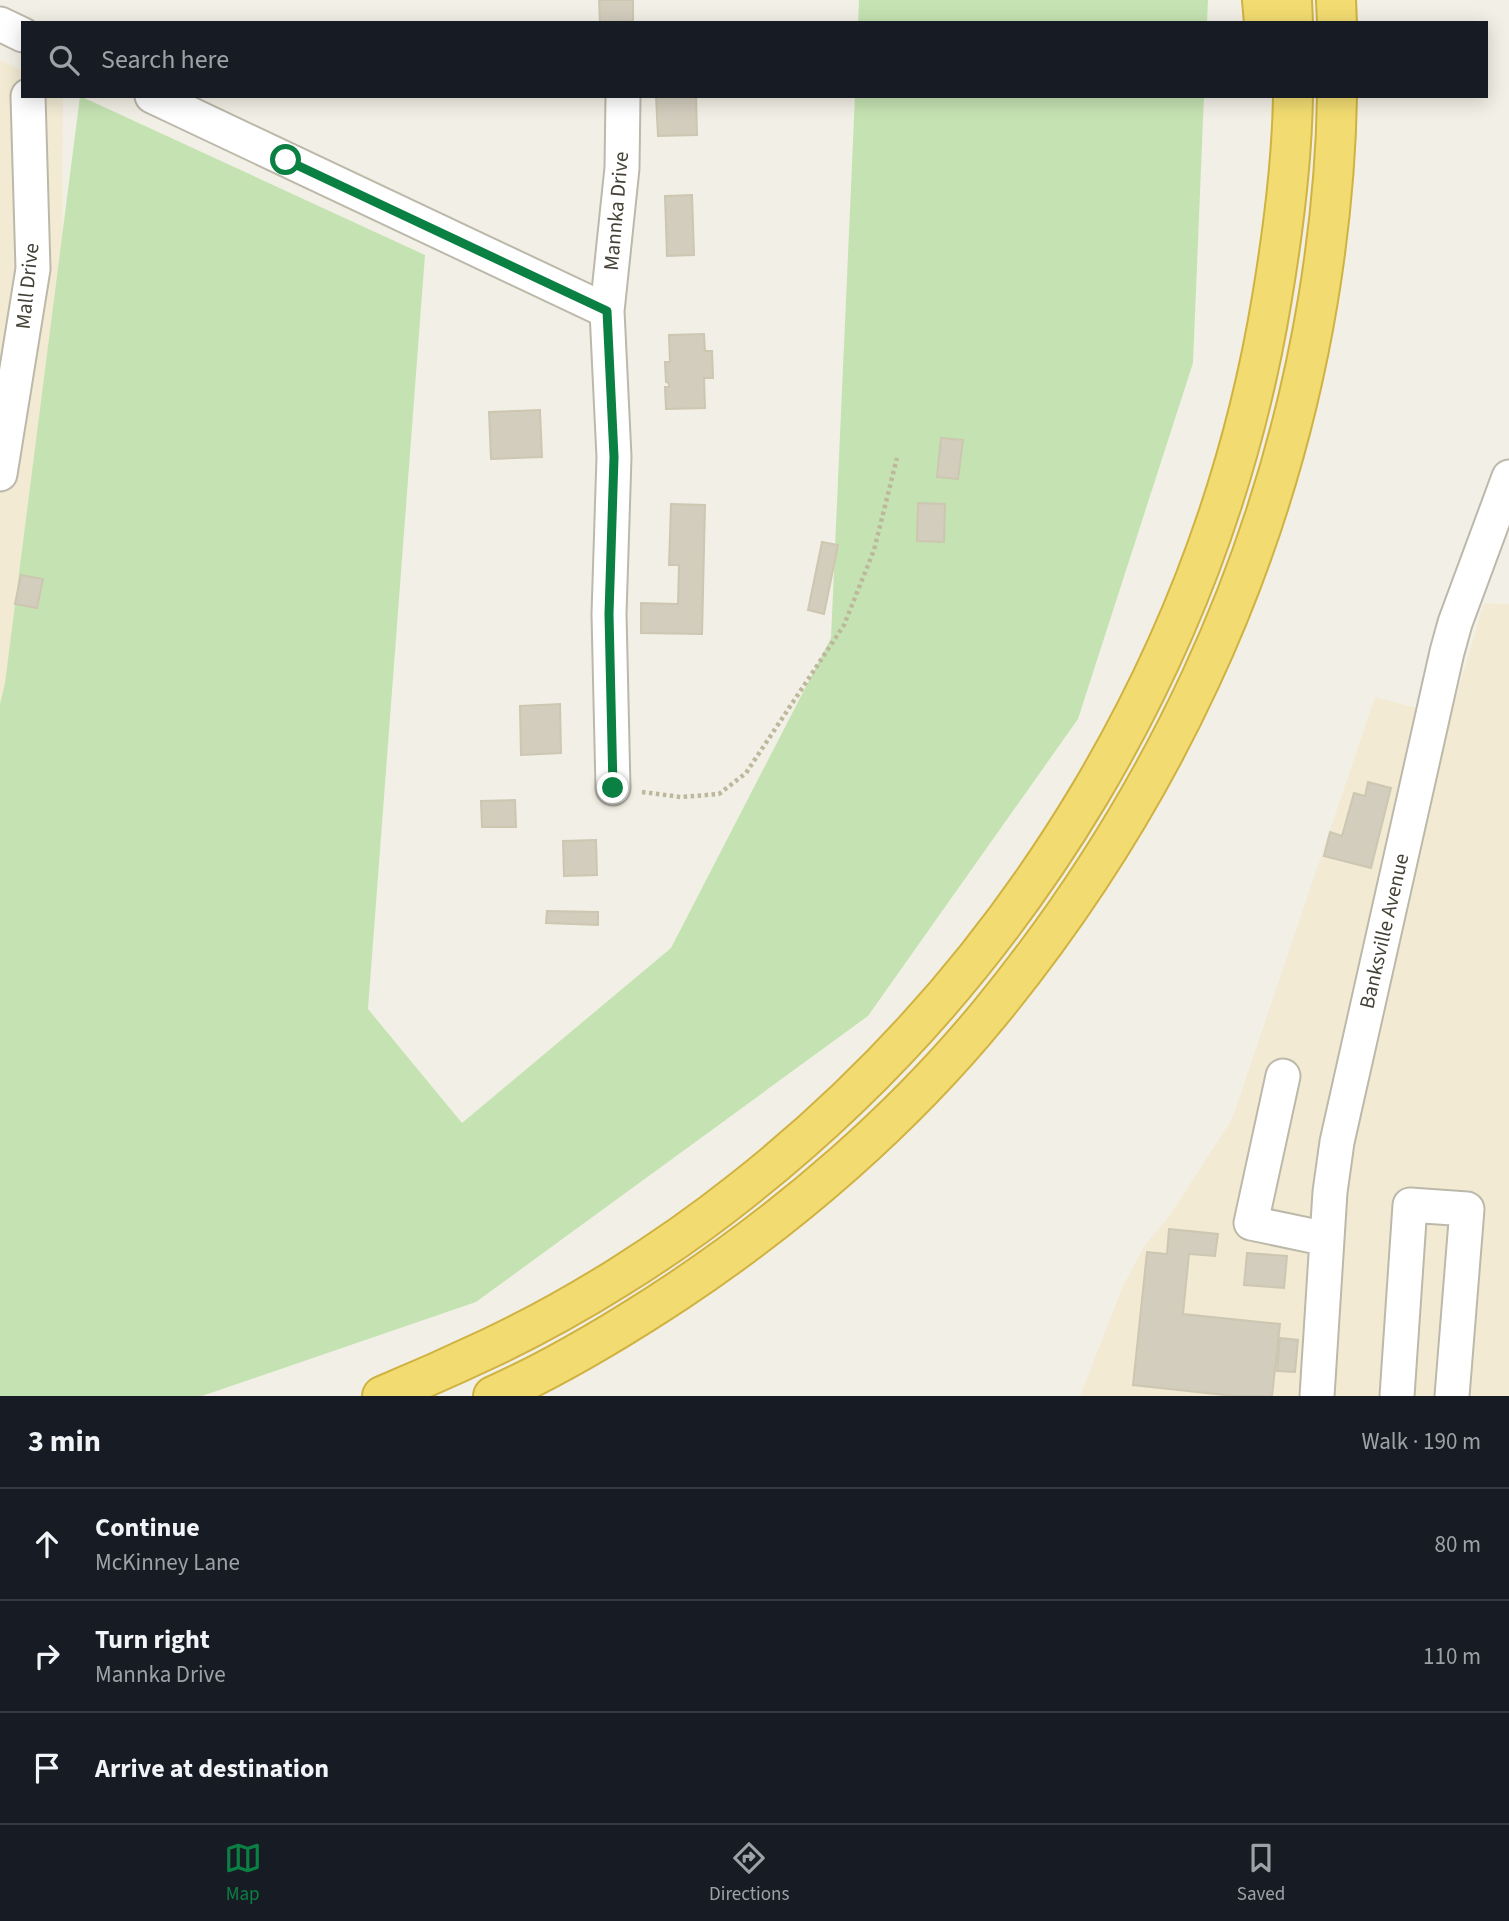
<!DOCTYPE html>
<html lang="en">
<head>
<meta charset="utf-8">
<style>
	:root { --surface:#171b24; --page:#242831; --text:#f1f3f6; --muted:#9ea1a6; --line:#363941; --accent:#0b8043 }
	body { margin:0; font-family:"Source Sans 3",sans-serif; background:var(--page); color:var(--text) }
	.stop { position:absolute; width:21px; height:21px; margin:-16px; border:5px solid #0b8043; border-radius:50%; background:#fff }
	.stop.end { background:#0b8043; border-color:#fff; box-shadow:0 2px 7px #0008 }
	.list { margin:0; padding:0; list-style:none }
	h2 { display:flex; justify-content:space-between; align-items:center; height:91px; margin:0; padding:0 28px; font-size:30px }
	h2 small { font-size:23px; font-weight:400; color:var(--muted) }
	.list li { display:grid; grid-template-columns:46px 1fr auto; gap:21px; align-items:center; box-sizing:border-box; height:112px; padding:0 28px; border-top:2px solid var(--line) }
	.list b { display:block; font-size:26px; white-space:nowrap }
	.list p { margin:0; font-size:23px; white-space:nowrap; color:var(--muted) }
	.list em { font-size:23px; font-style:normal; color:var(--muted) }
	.icon { flex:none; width:38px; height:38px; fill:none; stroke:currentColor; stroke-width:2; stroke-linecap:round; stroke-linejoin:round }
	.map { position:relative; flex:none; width:1509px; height:1396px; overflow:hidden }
	.search { position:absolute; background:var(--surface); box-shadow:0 4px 18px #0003; left:21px; right:21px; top:21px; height:77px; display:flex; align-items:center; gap:18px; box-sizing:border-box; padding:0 24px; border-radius:0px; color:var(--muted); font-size:26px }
	.sheet { height:427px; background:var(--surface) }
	nav { display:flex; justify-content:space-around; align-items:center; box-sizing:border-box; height:98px; border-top:2px solid var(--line); background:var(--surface); font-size:19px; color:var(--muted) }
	nav a { display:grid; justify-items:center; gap:4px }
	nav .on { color:var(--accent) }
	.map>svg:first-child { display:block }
	.commercial { fill:#f2ead3 }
	.green { fill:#c5e3b2 }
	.building { fill:#d2cdbd; stroke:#cdc6b1; stroke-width:2 }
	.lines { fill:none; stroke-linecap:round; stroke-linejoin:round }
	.minor-casing { stroke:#bcb9aa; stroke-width:37 }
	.highway-casing { stroke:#d0b242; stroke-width:42 }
	.path { stroke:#bdb79c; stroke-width:4.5; stroke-dasharray:3.5 3.5; stroke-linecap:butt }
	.minor { stroke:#fff; stroke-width:33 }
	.highway { stroke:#f2dc71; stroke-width:38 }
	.route { stroke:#0b8043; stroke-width:9 }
	.labels { text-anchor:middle; stroke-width:6; stroke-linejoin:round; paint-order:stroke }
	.street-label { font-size:21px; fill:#444136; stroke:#fff }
</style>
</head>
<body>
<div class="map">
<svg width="1509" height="1396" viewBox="0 0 1509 1396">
	<rect width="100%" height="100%" fill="#f2f0e6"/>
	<path class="commercial" d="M0 60 23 71V96H63L61 776 0 784Z
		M1484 603 1509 604V1396H1080L1123 1286 1145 1245 1170 1215 1232 1119 1375 697 1450 717Z"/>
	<path class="green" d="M859 0H1208L1207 23H858Z
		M80 96 425 255 368 1009 462 1123 671 948 831 638 855 96H1204L1193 363 1078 719 868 1016 476 1302 202 1396H0V704L5 683Z"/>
	<path class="building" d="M599 0H633V21L600 23Z
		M656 96H696L697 135 658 136Z
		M692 195 694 255 667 256 665 196Z
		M704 334 705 351H712L713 378H704L705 408 666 409 665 387H669V383L666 382 665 362H670L669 335Z
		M540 410 542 457 491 459 489 412Z
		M941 438 963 440 958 479 937 477Z
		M918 503 945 504 944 542 917 541Z
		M671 504 705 505 702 634 641 633V603L678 604 679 565H669Z
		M822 542 838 545 824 614 808 610Z
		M21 575 43 579 37 608 15 604Z
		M560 704 561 753 521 755 520 706Z
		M1368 782 1391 788 1371 868 1324 856 1330 832 1342 836 1354 793 1365 796Z
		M515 800 516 827H482L481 801Z
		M596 840 597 875 564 876 563 841Z
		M547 911 598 912V925L546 923Z
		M1169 1229 1218 1234 1215 1256 1189 1254 1183 1314 1280 1324 1272 1396H1234L1133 1385 1147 1252 1167 1254Z
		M1247 1253 1287 1256 1284 1288 1244 1285Z
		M1280 1338 1298 1340 1295 1372 1277 1371Z"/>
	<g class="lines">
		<defs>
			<path id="minor" d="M0 24 23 35
				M152 96 607 311
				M0 474 33 269 28 96
				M613 788 609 614 614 457 607 311 622 168 623 96
				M1283 1076 1251 1223 1327 1239
				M1317 1396 1330 1192 1337 1142 1447 652 1455 623 1509 477
				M1397 1396 1410 1205 1467 1209 1452 1396"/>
			<path id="highway" d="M1262 0 1264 23
				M1292 0 1293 23
				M1336 0 1337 23
				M382 1396C418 1381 454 1365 490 1348 575 1308 667 1250 740 1192 1021 971 1214 650 1272 298 1283 232 1292 164 1293 96
				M493 1396C558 1367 619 1330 678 1291 792 1215 902 1120 989 1014 1159 807 1274 565 1318 300 1329 233 1336 164 1337 96"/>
		</defs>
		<use href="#minor" class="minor-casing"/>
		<use href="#highway" class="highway-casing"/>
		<path class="path" d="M642 792 681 797 719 794 746 773 844 625 874 550 897 458"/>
		<use href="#minor" class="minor"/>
		<use href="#highway" class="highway"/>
	</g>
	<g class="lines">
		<path class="route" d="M286 160 607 311 614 457 609 614 613 788"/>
	</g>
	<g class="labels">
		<g class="street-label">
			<text transform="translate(616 211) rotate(-85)" y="7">Mannka Drive</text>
			<text transform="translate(27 286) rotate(-84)" y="7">Mall Drive</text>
			<text transform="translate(1384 931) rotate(-77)" y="7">Banksville Avenue</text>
		</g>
	</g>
</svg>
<div class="stop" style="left:286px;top:160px"></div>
<div class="stop end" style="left:613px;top:788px"></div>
<div class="search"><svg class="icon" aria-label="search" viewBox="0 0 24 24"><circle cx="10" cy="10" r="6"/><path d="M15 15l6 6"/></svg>Search here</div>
</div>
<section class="sheet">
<h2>3 min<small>Walk · 190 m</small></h2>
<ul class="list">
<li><svg class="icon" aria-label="ahead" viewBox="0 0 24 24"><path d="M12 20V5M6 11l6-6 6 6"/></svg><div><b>Continue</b><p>McKinney Lane</p></div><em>80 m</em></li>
<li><svg class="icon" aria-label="right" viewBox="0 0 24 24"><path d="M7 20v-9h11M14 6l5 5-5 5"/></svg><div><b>Turn right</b><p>Mannka Drive</p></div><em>110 m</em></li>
<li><svg class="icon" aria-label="arrive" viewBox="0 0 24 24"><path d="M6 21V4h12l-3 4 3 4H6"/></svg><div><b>Arrive at destination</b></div></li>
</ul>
</section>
<nav>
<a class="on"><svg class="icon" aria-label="map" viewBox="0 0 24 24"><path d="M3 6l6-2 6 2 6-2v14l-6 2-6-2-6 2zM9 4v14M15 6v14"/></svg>Map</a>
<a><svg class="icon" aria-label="directions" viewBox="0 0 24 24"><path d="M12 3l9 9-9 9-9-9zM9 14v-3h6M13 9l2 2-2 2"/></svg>Directions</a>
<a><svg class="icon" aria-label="saved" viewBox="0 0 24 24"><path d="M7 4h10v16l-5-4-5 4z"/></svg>Saved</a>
</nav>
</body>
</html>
